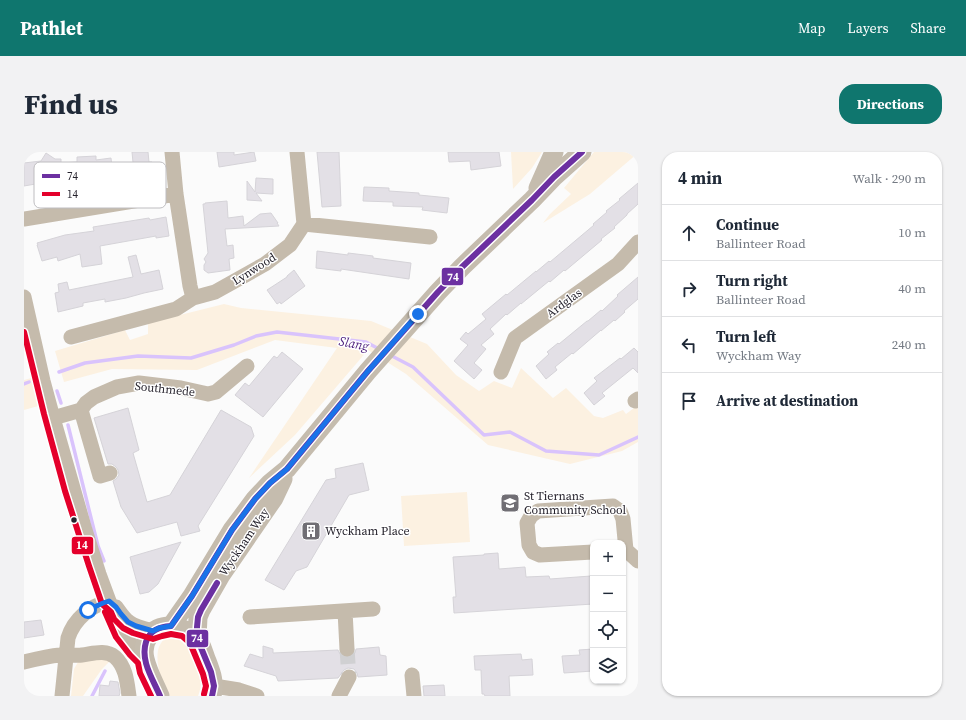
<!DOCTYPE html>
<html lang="en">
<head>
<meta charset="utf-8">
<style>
	:root { --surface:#fff; --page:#f2f2f3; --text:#1f2937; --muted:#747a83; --line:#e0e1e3; --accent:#0f766e }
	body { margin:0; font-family:"Source Serif 4",serif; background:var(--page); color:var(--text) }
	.controls { position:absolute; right:12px; bottom:12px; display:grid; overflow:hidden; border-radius:8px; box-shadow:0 1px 3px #0004 }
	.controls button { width:36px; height:36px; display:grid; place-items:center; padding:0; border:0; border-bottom:1px solid var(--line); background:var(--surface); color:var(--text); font:20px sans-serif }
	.stop { position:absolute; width:12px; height:12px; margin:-9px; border:3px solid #1a73e8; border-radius:50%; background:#fff }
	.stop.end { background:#1a73e8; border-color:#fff; box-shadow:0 1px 4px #0008 }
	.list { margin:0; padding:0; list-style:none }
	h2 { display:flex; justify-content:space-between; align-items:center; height:52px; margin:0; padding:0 16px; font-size:17px }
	h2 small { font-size:13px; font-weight:400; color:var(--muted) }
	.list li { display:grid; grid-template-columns:26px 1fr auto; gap:12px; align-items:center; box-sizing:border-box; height:56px; padding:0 16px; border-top:1px solid var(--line) }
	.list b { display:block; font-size:15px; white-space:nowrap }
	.list p { margin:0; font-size:13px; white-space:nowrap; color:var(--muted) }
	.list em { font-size:13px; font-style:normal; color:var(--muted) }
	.icon { flex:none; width:22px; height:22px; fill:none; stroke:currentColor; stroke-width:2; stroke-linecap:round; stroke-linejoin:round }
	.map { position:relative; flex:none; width:614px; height:544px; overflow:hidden; border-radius:16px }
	header { display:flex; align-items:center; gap:24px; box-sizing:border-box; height:56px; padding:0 20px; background:var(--accent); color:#fff }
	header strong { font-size:19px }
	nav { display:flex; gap:22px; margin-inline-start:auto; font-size:14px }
	.intro { display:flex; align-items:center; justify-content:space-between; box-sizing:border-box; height:96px; padding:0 24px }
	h1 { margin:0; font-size:28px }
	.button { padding:10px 18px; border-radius:16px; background:var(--accent); color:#fff; font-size:14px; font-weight:700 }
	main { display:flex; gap:24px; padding:0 24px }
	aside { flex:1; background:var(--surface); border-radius:16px; box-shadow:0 1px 3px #0004 }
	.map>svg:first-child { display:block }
	.green { fill:#fcf1e1 }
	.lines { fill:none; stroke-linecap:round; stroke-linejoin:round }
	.stream { stroke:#d9c3fc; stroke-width:3.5 }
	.building { fill:#e3e0e6; stroke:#d5d3d8 }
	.minor-tunnel { stroke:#d0d0d2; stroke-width:15; stroke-dasharray:15 8; stroke-linecap:butt }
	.minor { stroke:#c5bbac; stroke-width:15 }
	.major { stroke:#c5bcae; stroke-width:19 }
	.bus-1-casing { stroke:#fff; stroke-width:9 }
	.bus-2-casing { stroke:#fff; stroke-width:9 }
	.bus-1 { stroke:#6c30a1; stroke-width:6 }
	.bus-2 { stroke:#e4002b; stroke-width:6 }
	.route { stroke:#1a73e8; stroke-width:5 }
	.bus-dot { fill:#25222c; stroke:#fff; stroke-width:1.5 }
	.labels { text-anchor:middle; stroke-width:3; stroke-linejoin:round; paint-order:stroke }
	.street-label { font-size:12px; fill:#25222c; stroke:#fff }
	.poi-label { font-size:12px; fill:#25222c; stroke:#fff; text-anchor:start }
	.water-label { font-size:13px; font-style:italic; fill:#4c1f7c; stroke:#fff }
	.key { fill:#fff; stroke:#bebdc0; stroke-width:1 }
	.key-label { font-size:11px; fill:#25222c }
	.line-badge { stroke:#fff; stroke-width:1.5 }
	.badge-label { font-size:11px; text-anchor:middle; font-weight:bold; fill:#fff }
</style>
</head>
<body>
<header>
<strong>Pathlet</strong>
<nav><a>Map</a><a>Layers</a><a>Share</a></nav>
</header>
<div class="intro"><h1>Find us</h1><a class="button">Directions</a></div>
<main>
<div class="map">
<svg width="614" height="544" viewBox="0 0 614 544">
	<rect width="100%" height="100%" fill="#fbfbfb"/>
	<path class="green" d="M487 0H518L508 16 489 37Z
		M570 0H614V1L566 42 519 71 526 62 547 42 540 36Z
		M200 152 217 156 347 169 403 192 432 223 455 239 470 229 488 236 497 216 529 246 542 236 570 264 579 266 599 258 602 262 614 253V290L598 299 546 312 464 293 382 222 344 198 271 283 225 326 313 196 251 188 173 218 88 217 40 230 31 199 101 178 106 188 124 182V171Z
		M11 225 18 253 0 258V228Z
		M443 340 446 390 380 394 377 344Z
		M145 483C151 483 157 484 162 488 166 492 168 497 170 502 175 515 180 530 174 544H146C138 533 130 509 135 495 137 490 140 486 145 483Z
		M64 507 87 508 78 517 59 544H47L50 517 54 510Z"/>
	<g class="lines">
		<path class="stream" d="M366 203 389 215 460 283 486 280 522 299 575 303 614 285
			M35 220 61 211 114 204 167 206 210 193 232 184 253 180 342 190 355 197
			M0 232 5 230
			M33 239 37 251
			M44 273 74 394 80 409
			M68 544 81 519"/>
	</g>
	<path class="building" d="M108 0H124L125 10H128L129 19 110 21Z
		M193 0H210V3L230 0 232 9 195 15Z
		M293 0H315L317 54 298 55Z
		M424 0H475L477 14 447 18 446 9 425 10Z
		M22 1 31 7H37V11L53 10V5L72 4V8L87 6 89 25 39 31 23 32V30L0 34V11L17 9Z
		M232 26 249 27V42H248L232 41 238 49 223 48V29L231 40Z
		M614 31V52L603 62V63L590 75 591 76 577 87 578 88 541 119 540 118 526 130 525 129 497 152V151L483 163 482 162 466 177 470 182 457 193 462 197 450 211 458 218 450 227 430 209 444 193 436 187 442 180 444 182 462 167 458 162 482 142 483 143 512 119V120L525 109 526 110 570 73 569 72 583 60 582 59 596 48 595 47Z
		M340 35 365 36V39L395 41V43L425 46 423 61 398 58 399 55 369 54V50L339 49Z
		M203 49 204 66 219 64 220 74 236 62 247 61 254 71H253L255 74 201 77 203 94 209 93 210 106 205 107 206 118 184 121 180 118V113L182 110 180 107 184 101 179 52H181V51Z
		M142 65 145 84 132 86V84L76 94 78 112 58 115 56 102 34 109 33 105 18 109 13 93H14L13 91 41 83 70 79 69 75 125 66 126 68Z
		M293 99 324 103V101L349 104V106L387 111 385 127 317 117V119L292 116Z
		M112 103 117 122 135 118 139 137 120 141 102 146 81 150V147L59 151V154L34 160 31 141 35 140 34 132 43 130 45 138 109 125 104 105Z
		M270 118 281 134 257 152 256 150 253 152 243 138 263 125V124Z
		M614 125V147L600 159 601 160 591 169 590 168 577 179V178L549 202 548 201 531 215 533 218 522 227 512 214 525 202 523 200 534 191 535 192 563 169H564L577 158 578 159 594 144 593 143Z
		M610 196 614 200V221L609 216 578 241 581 244 570 253 560 241 573 229 570 226 596 206 597 207Z
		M258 200 279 217 239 265 211 243 221 231 225 234 250 204 253 206Z
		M104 256 115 298 109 301 123 350 146 343 197 258 227 275 230 284 174 374 176 379 157 384 153 370 113 381 97 355 89 329 92 327 95 323 94 318 92 315 88 312H84L70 266Z
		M339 311 345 338 325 343 283 415 272 419 260 438 241 428 302 328 312 326 311 317Z
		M157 390 134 432 125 440 116 442 106 405Z
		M474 401 475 417 501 415 502 425 525 424 526 427 567 424V426H569V452L430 461 429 445H432L429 405 460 403V402Z
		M17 468 20 483 0 486V470Z
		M239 494 249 497V501L314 498 316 502 319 505 323 506 328 504 331 501 332 497 355 495 356 503 362 504 363 523 334 525 333 521 330 517 324 516 320 518 314 526 254 529 252 524 220 514 226 502 239 506Z
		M569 497V519L540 521 538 504 556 503 555 498Z
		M497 502 498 508 508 507 509 523 485 524 486 544H461L460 542H458L457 518H451L450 504Z
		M86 529 94 530 96 541 95 544H75L76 533 85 534Z
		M420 533 421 544H400L399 534Z"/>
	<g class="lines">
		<path class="minor-tunnel" d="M323 497 325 525"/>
		<path class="minor" d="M148 0 152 42 166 134 169 146
			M0 67 152 42
			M280 72 406 85
			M0 145 19 229 29 266 61 378 75 422 85 449 99 481 112 498 121 507
			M47 185 152 157 169 146 191 140 241 112 266 93 280 72 273 0
			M477 220 491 186 594 112 614 90
			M611 249 614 247
			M29 266 57 258
			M86 321 76 324 57 258 62 251 70 245 93 235 115 231 157 236 184 242 192 240 223 214
			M569 400 516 403 509 400 505 393 503 371 507 364 514 359 589 354 596 359 599 367 602 398 614 409
			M92 455C96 460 99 466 105 470 112 475 121 477 129 479
			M321 459 323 497
			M226 465 349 457
			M0 510C12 507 24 504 36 503 43 502 51 504 58 503 68 502 81 497 91 505 102 515 103 530 105 544
			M388 523 390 544
			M190 534 215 538 233 544
			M38 544 44 486C50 467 66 454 85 449
			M315 544 325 525"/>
		<path class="major" d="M514 36 530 0
			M147 474 168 444 208 378 231 347 246 331 263 317 344 219 414 140 438 115 508 48 530 25 558 0
			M173 486 174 465 177 458 197 423 250 346 259 327
			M136 544C131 532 124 520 121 507 117 490 127 474 146 474 149 474 152 475 155 476 161 477 169 481 173 486 178 492 180 502 183 509 188 522 191 530 188 544"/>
		<defs>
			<path id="bus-1" d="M136 544C129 527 116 509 122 490 126 478 135 475 147 474L168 444 208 378 231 347 246 331 263 317 344 219 414 140 438 115 508 48 530 25 558 0
				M188 544 190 534 187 520 173 486V475L174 465 177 458 193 431"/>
			<path id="bus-2" d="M0 180 20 262 41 339 65 414 78 452 87 460 90 467 99 476 109 481 129 487 138 484 147 482 158 484 166 491 179 522 182 534 180 542
				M81 460 92 485 106 503 114 511 116 521 127 544"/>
		</defs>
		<use href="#bus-1" class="bus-1-casing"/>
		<use href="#bus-2" class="bus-2-casing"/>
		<use href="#bus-1" class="bus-1"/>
		<use href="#bus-2" class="bus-2"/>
	</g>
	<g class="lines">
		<path class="route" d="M64 458 79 451 85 449 92 455 97 462 104 470 112 474 129 479 135 476 147 474 168 444 208 378 231 347 246 331 263 317 344 219 394 162"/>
	</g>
	<defs>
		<symbol id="school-square" viewBox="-11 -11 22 22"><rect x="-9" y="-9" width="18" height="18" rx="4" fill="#706e74" stroke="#fff"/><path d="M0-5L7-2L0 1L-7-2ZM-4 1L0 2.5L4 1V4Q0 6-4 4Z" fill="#fff"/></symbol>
		<symbol id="building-square" viewBox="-11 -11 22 22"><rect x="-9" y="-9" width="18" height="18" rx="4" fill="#706e74" stroke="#fff"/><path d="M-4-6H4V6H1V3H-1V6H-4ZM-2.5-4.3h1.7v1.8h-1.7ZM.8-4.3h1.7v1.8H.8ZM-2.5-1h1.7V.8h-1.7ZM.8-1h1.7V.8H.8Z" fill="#fff"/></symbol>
	</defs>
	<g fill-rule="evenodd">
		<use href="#school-square" x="475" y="340" width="22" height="22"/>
		<use href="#building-square" x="276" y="368" width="22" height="22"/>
	</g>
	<circle class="bus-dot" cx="50" cy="368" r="3.5"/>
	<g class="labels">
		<g class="street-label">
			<text transform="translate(230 117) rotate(-32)" y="4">Lynwood</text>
			<text transform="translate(540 151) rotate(-36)" y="4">Ardglas</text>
			<text transform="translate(141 237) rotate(6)" y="4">Southmede</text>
			<text transform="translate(220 390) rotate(-56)" y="4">Wyckham Way</text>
		</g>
		<g class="poi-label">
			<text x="500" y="348">St Tiernans<tspan x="500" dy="14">Community School</tspan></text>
			<text x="301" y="383">Wyckham Place</text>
		</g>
		<g class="water-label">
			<text transform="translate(330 191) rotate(11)" y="5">Slang</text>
		</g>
	</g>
	<rect x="10" y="10" width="132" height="46" rx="6" class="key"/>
	<rect x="18" y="22" width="18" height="4" fill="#6c30a1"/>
	<rect x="18" y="40" width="18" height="4" fill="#e4002b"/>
	<g class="key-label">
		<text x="43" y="28">74</text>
		<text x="43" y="46">14</text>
	</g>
	<g class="line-badge">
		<rect x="417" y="115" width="23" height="19" rx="4" fill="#6c30a1"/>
		<rect x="47" y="384" width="23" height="19" rx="4" fill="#e4002b"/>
		<rect x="162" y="477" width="23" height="19" rx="4" fill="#6c30a1"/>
	</g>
	<g class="badge-label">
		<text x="429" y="129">74</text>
		<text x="58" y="397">14</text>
		<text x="173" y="490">74</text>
	</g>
</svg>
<div class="controls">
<button>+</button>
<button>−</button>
<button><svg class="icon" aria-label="locate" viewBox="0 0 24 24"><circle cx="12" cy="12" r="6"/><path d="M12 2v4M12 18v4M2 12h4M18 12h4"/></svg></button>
<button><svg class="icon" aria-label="layers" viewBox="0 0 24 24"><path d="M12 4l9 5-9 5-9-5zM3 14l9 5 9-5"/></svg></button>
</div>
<div class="stop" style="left:64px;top:458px"></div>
<div class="stop end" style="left:394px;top:162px"></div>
</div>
<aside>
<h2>4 min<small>Walk · 290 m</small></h2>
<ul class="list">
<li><svg class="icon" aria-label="ahead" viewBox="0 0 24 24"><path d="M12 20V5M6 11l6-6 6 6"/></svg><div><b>Continue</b><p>Ballinteer Road</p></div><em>10 m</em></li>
<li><svg class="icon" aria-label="right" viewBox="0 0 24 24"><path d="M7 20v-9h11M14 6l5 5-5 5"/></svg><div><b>Turn right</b><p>Ballinteer Road</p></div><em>40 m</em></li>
<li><svg class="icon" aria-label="left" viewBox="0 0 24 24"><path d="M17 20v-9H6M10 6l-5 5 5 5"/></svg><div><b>Turn left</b><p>Wyckham Way</p></div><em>240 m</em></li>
<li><svg class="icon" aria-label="arrive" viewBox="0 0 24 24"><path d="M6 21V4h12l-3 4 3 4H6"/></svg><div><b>Arrive at destination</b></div></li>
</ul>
</aside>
</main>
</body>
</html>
